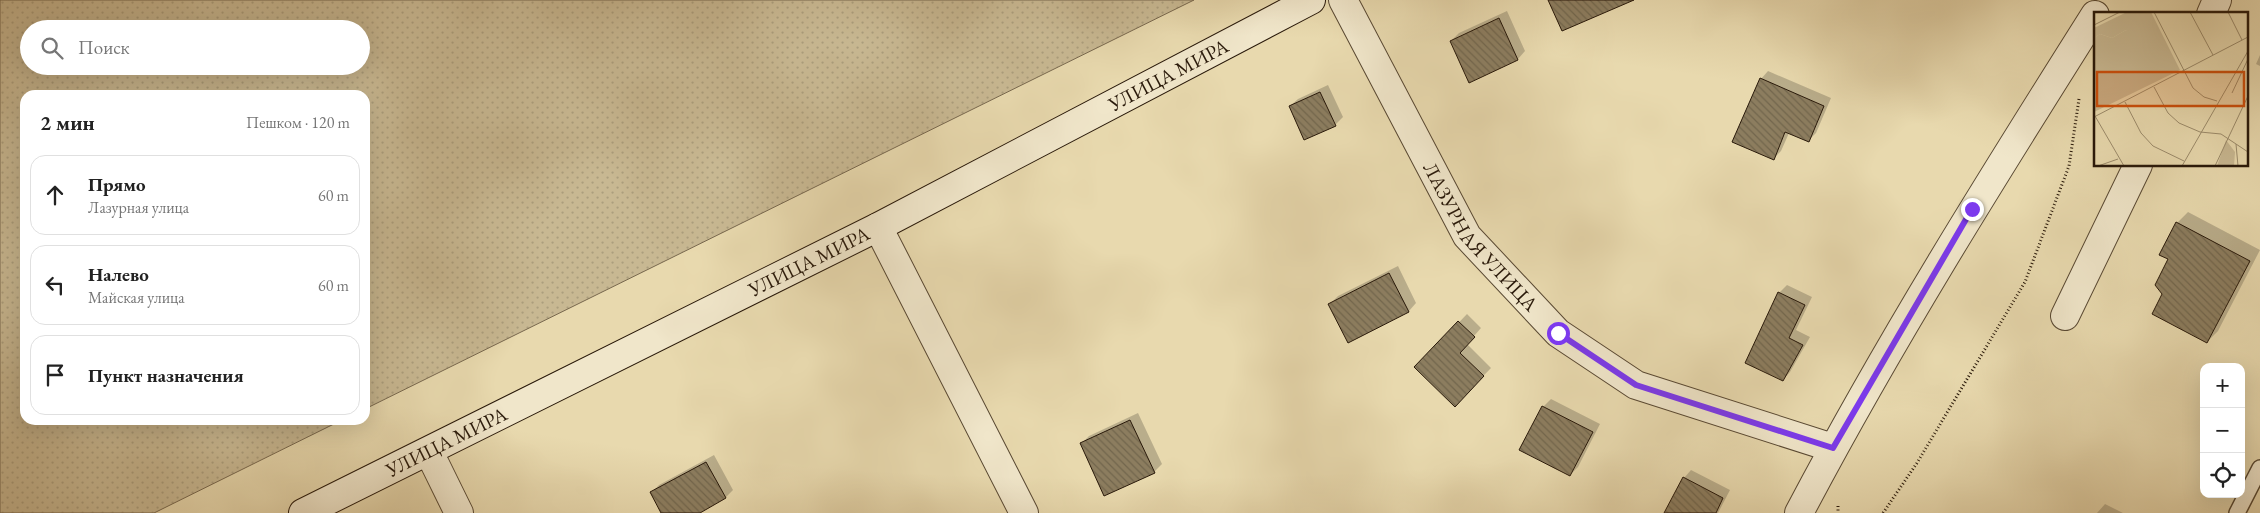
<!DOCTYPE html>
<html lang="ru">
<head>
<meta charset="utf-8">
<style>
	:root { --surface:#fff; --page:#f2f2f2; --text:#222; --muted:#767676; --line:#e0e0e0 }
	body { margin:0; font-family:"EB Garamond",serif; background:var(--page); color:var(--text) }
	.controls { position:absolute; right:15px; bottom:15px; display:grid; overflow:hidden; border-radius:10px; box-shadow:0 5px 20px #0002 }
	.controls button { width:45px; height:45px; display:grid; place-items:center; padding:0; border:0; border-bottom:1px solid var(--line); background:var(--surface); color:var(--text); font:25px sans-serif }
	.stop { position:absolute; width:15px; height:15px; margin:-11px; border:4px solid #7c3aed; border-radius:50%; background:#fff }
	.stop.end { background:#7c3aed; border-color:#fff; box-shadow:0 1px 5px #0008 }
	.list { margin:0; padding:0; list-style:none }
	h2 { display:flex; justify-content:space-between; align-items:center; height:65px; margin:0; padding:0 20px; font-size:21px }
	h2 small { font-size:16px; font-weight:400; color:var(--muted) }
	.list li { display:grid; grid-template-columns:32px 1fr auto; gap:15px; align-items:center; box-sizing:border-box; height:80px; margin:0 10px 10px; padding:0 10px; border:1px solid var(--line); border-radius:15px }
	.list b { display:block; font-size:19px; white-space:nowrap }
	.list p { margin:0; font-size:16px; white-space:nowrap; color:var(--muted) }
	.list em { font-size:16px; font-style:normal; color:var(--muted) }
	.icon { flex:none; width:28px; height:28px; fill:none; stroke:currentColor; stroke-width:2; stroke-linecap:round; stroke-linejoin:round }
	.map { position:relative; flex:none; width:2260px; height:513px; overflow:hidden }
	.search { position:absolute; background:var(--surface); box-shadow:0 5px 20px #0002; left:20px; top:20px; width:350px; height:55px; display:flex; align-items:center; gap:12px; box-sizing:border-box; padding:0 18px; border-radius:28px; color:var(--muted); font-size:19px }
	.panel { position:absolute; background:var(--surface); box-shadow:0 5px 20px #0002; left:20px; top:90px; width:350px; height:335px; border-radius:15px }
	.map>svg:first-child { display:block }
	.grass { fill:url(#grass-dots); stroke:#78684e; fill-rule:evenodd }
	.shadow { fill:#0003 }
	.building { fill:url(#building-back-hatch); stroke:#29190a }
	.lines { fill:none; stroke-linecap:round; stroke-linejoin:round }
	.service-casing { stroke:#594933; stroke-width:18 }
	.minor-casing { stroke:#594933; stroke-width:30 }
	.secondary-casing { stroke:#29190a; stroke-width:30 }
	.path { stroke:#29190a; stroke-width:3; stroke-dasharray:1 2.5; stroke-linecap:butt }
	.service { stroke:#f0e6ca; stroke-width:15 }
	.minor { stroke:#f0e6ca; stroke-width:28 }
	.secondary { stroke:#f0e6ca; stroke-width:28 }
	.route { stroke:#7c3aed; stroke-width:6 }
	.labels { text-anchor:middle; stroke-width:4.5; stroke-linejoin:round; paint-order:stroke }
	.street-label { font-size:20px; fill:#29190a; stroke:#f0e6ca }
	.inset-road { fill:none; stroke:#9c8c6c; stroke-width:1 }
	.view { fill:#cb4f0c; fill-opacity:0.15; stroke:#cb4f0c; stroke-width:2.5 }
	.inset-edge { fill:none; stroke:#29190a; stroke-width:2.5 }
</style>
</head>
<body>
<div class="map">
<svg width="2260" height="513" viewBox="0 0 2260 513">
	<defs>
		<pattern id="grass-dots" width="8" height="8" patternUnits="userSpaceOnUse" patternTransform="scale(1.25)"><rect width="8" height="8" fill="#c8b892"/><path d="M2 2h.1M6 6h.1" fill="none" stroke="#ac9e7d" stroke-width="1.8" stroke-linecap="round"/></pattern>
		<pattern id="building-back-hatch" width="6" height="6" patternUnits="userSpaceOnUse" patternTransform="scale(1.25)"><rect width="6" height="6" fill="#8c7d5f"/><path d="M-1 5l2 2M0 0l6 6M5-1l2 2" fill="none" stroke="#72664d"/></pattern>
	</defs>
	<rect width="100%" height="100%" fill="#e8d9ae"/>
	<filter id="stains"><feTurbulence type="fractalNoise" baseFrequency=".004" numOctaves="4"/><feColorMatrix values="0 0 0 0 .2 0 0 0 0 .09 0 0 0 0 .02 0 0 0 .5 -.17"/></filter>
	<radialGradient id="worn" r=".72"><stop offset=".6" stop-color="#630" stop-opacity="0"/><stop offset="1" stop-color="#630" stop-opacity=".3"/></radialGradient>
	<path class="grass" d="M0 0H1194L365 409V95H25V420H342L154 513H0ZM29 29H361V66H29Z"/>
	<path class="shadow" d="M1507 11 1525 51 1518 59 1470 81 1451 41 1459 33Z
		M2260 55V66L2256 64Z
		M1768 71 1831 98 1816 133 1808 141 1789 133 1781 151 1774 158 1761 79Z
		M1328 85 1343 117 1335 125 1290 106 1298 99Z
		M2188 212 2260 250 2218 331 2207 342 2164 293 2177 223Z
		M1398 266 1416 303 1409 311 1349 341 1330 304 1338 296Z
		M1787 285 1812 297 1796 330 1810 337 1790 372 1783 380 1779 293Z
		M1467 314 1481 328 1467 344 1491 368 1455 405 1416 367Z
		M1551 399 1600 424 1578 467 1570 475 1521 449 1543 407Z
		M1138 413 1162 464 1154 472 1082 443 1089 436Z
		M714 455 733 490 726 497 697 513H663L652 492 659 485Z
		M1691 470 1730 490 1718 513H1666L1684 478Z
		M2105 504 2123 513H2097Z"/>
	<path class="building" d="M1548 0H1634L1562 31Z
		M1499 18 1518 60 1469 83 1450 41Z
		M1760 78 1824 106 1809 142 1785 132 1774 160 1732 142Z
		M1320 92 1336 126 1304 140 1289 106Z
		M2176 222 2250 261 2207 343 2152 314 2162 294 2155 285 2168 259 2159 255Z
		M1389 273 1409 312 1348 343 1328 304Z
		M1778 292 1805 305 1789 338 1803 345 1783 381 1745 363Z
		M1458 321 1475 337 1460 353 1484 376 1455 407 1414 367Z
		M1542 406 1593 432 1570 476 1519 450Z
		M1130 420 1155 473 1104 496 1080 443Z
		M706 462 726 498 700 513H661L650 492Z
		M1683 477 1723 498 1716 513H1664Z"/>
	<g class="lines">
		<defs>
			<path id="service" d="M2237 513 2260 468"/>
			<g id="minor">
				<path id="s1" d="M1343 0 1467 236 1558 333 1636 385 1833 448"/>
				<path d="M2211 14 2217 0"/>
				<path d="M878 227 1024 513"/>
				<path d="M2065 316 2138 165"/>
				<path d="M429 452 459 513"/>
				<path d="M1799 513C1889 342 1992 178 2095 15"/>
			</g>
			<g id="secondary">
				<path id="s2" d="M303 513 878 227 1311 0"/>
			</g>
		</defs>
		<use href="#service" class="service-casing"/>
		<use href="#minor" class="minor-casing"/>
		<use href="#secondary" class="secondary-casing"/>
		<path class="path" d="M1838 506V513
			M1883 513 1917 463 2025 282 2069 166 2079 99"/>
		<use href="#service" class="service"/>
		<use href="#minor" class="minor"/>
		<use href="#secondary" class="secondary"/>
	</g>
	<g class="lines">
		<path class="route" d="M1558 333 1636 385 1833 448 1972 209"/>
	</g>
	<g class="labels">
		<g class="street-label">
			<text dy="7" stroke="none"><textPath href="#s2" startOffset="970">УЛИЦА МИРА</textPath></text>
			<text dy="7" stroke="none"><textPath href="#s1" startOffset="275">ЛАЗУРНАЯ УЛИЦА</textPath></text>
			<text dy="7" stroke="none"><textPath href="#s2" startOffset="565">УЛИЦА МИРА</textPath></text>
			<text dy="7" stroke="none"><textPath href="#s2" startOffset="160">УЛИЦА МИРА</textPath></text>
		</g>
	</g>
	<g transform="translate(2094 12)">
		<rect width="154" height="154" fill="#e8d9ae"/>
		<path d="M33 0H57L86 58 0 100V43L6 47H24L40 32 32 18 18 26 6 22 0 26V16Z" fill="#c8b892"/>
		<path d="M32 18 46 30 44 34 40 33 47 43 38 59H29L24 47H5L0 43V26L6 22 18 26ZM132 128 141 140 140 154H123Z" fill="#c8b892"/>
		<path class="inset-road" d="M60 0 99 76 110 85 123 89M96 0 119 43M134 0 148 28M0 13 26 0M60 75 74 101 85 111 106 120 127 122 154 140M138 81 154 47M31 90 47 121 59 134 90 149M1 104 30 154M0 105 154 25M142 132 144 154M4 154 24 147M88 154 154 39M121 154 154 84"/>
		<path class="view" d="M3 60H150V94H3Z"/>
		<rect width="154" height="154" class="inset-edge"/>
	</g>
	<rect width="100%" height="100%" filter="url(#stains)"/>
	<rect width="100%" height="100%" fill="url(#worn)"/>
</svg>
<div class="controls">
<button>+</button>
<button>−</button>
<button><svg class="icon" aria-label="locate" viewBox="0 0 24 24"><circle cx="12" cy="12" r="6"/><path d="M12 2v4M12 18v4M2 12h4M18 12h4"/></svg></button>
</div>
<div class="stop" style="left:1558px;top:333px"></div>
<div class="stop end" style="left:1972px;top:209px"></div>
<div class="search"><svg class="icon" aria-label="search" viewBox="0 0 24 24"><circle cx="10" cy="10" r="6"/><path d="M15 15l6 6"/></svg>Поиск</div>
<section class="panel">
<h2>2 мин<small>Пешком · 120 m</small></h2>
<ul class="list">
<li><svg class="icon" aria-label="ahead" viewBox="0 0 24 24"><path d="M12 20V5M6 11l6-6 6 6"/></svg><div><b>Прямо</b><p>Лазурная улица</p></div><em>60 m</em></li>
<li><svg class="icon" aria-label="left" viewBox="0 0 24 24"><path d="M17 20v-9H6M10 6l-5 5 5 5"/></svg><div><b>Налево</b><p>Майская улица</p></div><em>60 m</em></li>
<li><svg class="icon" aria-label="arrive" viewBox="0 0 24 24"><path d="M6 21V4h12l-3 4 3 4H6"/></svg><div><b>Пункт назначения</b></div></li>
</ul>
</section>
</div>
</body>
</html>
